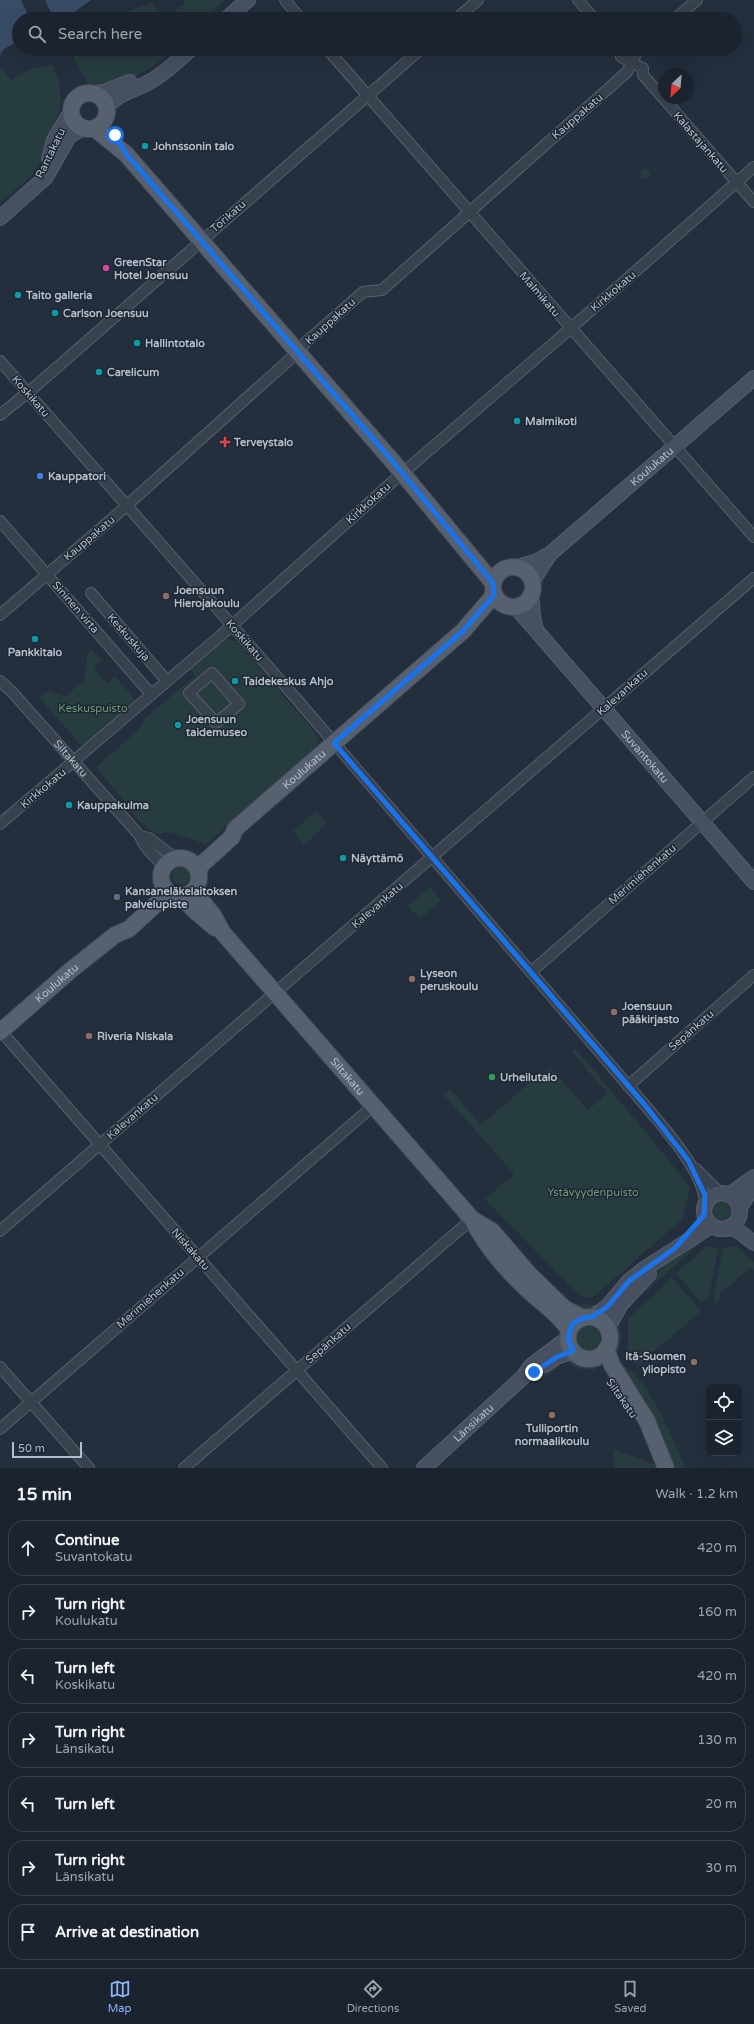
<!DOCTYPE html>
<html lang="en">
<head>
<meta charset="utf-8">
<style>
	:root { --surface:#1b232e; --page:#242b36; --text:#f1f3f6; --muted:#a0a4aa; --line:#39404a; --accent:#8ab4f8 }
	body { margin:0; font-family:"Varela Round",sans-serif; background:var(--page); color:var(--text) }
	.controls { position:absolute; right:12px; bottom:12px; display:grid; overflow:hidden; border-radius:8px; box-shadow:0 4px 16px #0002 }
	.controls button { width:36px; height:36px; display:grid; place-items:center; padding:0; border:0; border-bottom:1px solid var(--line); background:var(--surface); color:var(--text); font:20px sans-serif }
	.compass { position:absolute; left:658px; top:68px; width:36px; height:36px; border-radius:50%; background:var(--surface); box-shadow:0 4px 16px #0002; rotate:206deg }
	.scale { position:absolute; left:12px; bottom:10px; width:70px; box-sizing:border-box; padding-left:4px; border:2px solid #b4bcc9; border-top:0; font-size:11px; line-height:14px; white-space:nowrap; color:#b4bcc9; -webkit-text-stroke:3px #1d2633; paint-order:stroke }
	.stop { position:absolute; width:12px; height:12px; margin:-9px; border:3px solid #1a73e8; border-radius:50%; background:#fff }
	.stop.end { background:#1a73e8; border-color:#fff; box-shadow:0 1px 4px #0008 }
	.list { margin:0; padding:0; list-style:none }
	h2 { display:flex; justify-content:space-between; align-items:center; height:52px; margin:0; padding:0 16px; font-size:17px }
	h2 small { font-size:13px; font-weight:400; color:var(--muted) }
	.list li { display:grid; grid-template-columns:26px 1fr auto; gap:12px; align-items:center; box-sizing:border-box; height:56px; margin:0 8px 8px; padding:0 8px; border:1px solid var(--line); border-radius:16px }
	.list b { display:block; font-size:15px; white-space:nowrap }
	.list p { margin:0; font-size:13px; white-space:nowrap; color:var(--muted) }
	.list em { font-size:13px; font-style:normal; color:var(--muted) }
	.icon { flex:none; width:22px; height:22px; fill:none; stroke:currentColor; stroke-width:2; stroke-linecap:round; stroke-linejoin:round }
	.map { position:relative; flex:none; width:754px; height:1468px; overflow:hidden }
	.search { position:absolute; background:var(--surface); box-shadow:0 4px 16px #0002; left:12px; right:12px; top:12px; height:44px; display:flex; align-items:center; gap:10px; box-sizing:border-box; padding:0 14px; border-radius:22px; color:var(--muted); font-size:15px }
	.sheet { height:500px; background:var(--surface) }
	nav { display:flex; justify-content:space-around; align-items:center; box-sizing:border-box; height:56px; border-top:1px solid var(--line); background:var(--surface); font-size:11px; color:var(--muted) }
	nav a { display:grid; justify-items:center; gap:2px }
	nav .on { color:var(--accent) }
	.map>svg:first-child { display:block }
	.green { fill:#263c3f }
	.water { fill:#394c67 }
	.pier { fill:#242f3e }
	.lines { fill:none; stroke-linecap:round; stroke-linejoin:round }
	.street-casing { stroke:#565f6c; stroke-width:12 }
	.secondary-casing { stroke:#565f6c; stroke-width:16 }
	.primary-casing { stroke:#414a57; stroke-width:18 }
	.street { stroke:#38414e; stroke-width:10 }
	.secondary { stroke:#465061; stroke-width:14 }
	.primary { stroke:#56606e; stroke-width:16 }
	.route { stroke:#1a73e8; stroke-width:5 }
	.culture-dot { fill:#0f9aa8; stroke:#1d2633; stroke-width:1.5 }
	.hotel-dot { fill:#d1479c; stroke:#1d2633; stroke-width:1.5 }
	.health-dot { fill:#e0444e; stroke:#1d2633; stroke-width:1.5 }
	.shop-dot { fill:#3f7fe0; stroke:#1d2633; stroke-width:1.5 }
	.education-dot { fill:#8d6e63; stroke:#1d2633; stroke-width:1.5 }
	.service-dot { fill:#5c6f8a; stroke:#1d2633; stroke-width:1.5 }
	.leisure-dot { fill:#2e9e5b; stroke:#1d2633; stroke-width:1.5 }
	.labels { text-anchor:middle; stroke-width:3; stroke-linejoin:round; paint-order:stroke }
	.street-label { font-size:11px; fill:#b4bcc9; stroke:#1d2633 }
	.poi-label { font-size:11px; font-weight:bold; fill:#b4bcc9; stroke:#1d2633; text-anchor:start }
	.park-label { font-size:11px; fill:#6b9a76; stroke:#1d2633 }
</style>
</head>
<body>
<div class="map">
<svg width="754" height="1468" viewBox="0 0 754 1468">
	<rect width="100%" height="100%" fill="#242f3e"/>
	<path class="green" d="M183 0H225L206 19H115L125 12 152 3 165 18 185 3Z
		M73 49H175C160 64 123 86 101 88 97 89 93 87 89 86L70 51Z
		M52 65 59 82 61 104 44 158 29 178 0 203V69L2 68 11 80 30 69Z
		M640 174a5 5 0 1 1 10 0a5 5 0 1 1-10 0Z
		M228 638 237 642 314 731 318 742 310 754 206 844 170 832 157 834 138 821 131 809 96 767 137 731 145 718 195 676 189 668Z
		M91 649 102 661 94 668 107 683 115 676 139 704 85 750 39 697 47 691 65 696 84 681 87 655Z
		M316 811 327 824 304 845 293 831Z
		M172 876a9 9 0 1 1 18 0a9 9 0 1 1-18 0Z
		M430 887 441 900 420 919 408 906Z
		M575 1048 654 1142 689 1186V1192L682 1219 592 1298 579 1295 485 1199 514 1174 443 1094 450 1089 481 1125 541 1072 543 1073 550 1067 588 1110 607 1093 571 1051Z
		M709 1211a12 12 0 1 1 24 0a12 12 0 1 1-24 0Z
		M715 1231 638 1298 624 1313H620C646 1282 678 1249 715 1231Z
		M707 1246 718 1248 709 1298 701 1302 676 1273Z
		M738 1246 754 1263V1270L751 1267 719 1295 722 1299 715 1304 714 1296 723 1248Z
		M672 1278 701 1311 640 1364 632 1362 627 1356C629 1343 627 1331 628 1319Z
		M584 1304 594 1305 601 1308 591 1313 572 1307Z
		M617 1321C624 1334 621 1347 614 1360L612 1329Z
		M576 1338a12 12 0 1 1 24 0a12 12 0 1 1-24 0Z
		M574 1357 590 1362 597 1369C586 1372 571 1368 564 1358Z
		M555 1362 558 1368C551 1374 538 1382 530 1382L540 1371Z
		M621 1365C644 1369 677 1447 686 1468H675L662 1439Z
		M613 1449 656 1465 657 1468H614Z"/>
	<path class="water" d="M0 0H91L70 15 72 19H19V43C10 45 4 47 0 55Z"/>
	<path class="pier" d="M21 0H45L54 19H30Z"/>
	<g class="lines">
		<defs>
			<g id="street">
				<path d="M285 0 301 19"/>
				<path d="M578 0 594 19"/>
				<path d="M456 19 478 0"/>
				<path d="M675 19 697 0"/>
				<path d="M327 49 754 537"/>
				<path d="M620 49 621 57 643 68V75L754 202"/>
				<path d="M0 361 294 696 644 1104C663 1127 706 1174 705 1205"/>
				<path d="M0 415 38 384 421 49"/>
				<path d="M0 521 151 694"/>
				<path d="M91 593 167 681"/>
				<path d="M0 615 115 516 298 352 306 342 363 292 382 290 627 72 637 52 641 49"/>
				<path d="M212 673 239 704 216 723 189 693Z"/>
				<path id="s1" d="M0 681 13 693 140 836C145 851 155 854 164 868"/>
				<path d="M0 824 220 636 391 483 570 329 754 167"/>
				<path d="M140 836 149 838 175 858"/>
				<path d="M531 972 754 777"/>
				<path d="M0 1030 382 1468"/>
				<path d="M628 1086 754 975"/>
				<path d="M696 1169 720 1193"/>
				<path d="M0 1231 754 578"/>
				<path d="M0 1367 89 1468"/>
				<path d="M0 1429 373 1106"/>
				<path d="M184 1468 472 1219"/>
			</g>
			<g id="secondary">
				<path d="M226 19 248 0"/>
				<path d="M95 93 104 92 130 82"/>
				<path d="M107 109C112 97 128 92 139 87 159 79 175 63 191 49"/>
				<path d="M49 159 54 140 70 113"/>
				<path d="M0 218 46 177 69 136 83 128"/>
				<path id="s2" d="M518 567 535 562 550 554 754 378"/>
				<path d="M532 582 549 555"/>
				<path d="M531 593 533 616 536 630"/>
				<path id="s3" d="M515 606 754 882"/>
				<circle cx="722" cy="1211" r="18"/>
				<path d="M729 1195 754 1177"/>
				<path d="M739 1209 754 1185"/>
				<path d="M728 1228 737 1230 754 1243"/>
				<path d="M592 1317 607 1307 629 1281 644 1269 711 1226"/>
				<path d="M607 1329 621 1304 649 1274"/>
				<path d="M544 1365 557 1357 573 1351"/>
				<path id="s4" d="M424 1468 523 1377 531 1366 568 1338"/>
			</g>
			<g id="primary">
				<circle cx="89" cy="111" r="18"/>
				<path d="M95 129 126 154 394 463 493 583"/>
				<circle cx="513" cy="587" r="20"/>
				<circle cx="180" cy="877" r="19"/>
				<path id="s5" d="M199 871 201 865 232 837 235 829 463 631 494 595"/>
				<path id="s6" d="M196 888 198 896 213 915 223 933 472 1219C486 1247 506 1270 529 1291 543 1304 559 1314 569 1330"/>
				<path d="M181 896 195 911 215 928"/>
				<path id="s7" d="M0 1032 71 970 115 935 129 929 155 905 172 894"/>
				<path d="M472 1219 492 1231 529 1274 564 1308 583 1318"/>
				<circle cx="589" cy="1338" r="21"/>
				<path d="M606 1349 612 1365 647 1421 666 1468"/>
			</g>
		</defs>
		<use href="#street" class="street-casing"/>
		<use href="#secondary" class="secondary-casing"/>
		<use href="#primary" class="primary-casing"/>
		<use href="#street" class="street"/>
		<use href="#secondary" class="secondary"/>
		<use href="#primary" class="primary"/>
	</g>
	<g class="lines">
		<path class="route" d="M115 135 126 154 394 463 493 583 494 595 463 631 334 743 644 1104 688 1160 705 1195 704 1215 675 1248 629 1281 607 1307 592 1317 583 1318 572 1324 568 1338 573 1351 557 1357 534 1372"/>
	</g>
	<g class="culture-dot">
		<circle cx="145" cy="146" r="4"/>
		<circle cx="18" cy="295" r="4"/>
		<circle cx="55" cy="313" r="4"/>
		<circle cx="137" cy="343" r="4"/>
		<circle cx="99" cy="372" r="4"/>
		<circle cx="517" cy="421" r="4"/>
		<circle cx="35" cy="639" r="4"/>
		<circle cx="235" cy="681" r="4"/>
		<circle cx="178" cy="725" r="4"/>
		<circle cx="69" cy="805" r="4"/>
		<circle cx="343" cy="858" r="4"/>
	</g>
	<circle class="hotel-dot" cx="106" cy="268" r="4"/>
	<path class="health-dot" d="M223 436h4v4h4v4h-4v4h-4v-4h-4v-4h4z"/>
	<circle class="shop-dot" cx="40" cy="476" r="4"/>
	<g class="education-dot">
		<circle cx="166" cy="596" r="4"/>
		<circle cx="412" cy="979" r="4"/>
		<circle cx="614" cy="1012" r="4"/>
		<circle cx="89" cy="1036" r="4"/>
		<circle cx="694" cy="1362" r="4"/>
		<circle cx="552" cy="1415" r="4"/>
	</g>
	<circle class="service-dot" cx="117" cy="897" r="4"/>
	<circle class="leisure-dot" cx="492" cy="1077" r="4"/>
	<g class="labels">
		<g class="street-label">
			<text transform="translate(577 116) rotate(-41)" y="4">Kauppakatu</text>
			<text transform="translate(701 142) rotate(49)" y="4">Kalastajankatu</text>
			<text transform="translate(50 153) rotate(-64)" y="4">Rantakatu</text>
			<text transform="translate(228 216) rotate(-41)" y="4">Torikatu</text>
			<text transform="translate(613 291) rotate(-41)" y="4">Kirkkokatu</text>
			<text transform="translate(540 294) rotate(49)" y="4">Malmikatu</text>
			<text transform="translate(330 321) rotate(-42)" y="4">Kauppakatu</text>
			<text transform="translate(31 396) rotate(49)" y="4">Koskikatu</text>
			<text dy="4" stroke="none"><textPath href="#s2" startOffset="169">Koulukatu</textPath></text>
			<text transform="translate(368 503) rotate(-42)" y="4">Kirkkokatu</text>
			<text transform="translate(89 538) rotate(-40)" y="4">Kauppakatu</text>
			<text transform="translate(76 607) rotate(49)" y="4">Sininen virta</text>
			<text transform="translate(129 637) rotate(49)" y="4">Keskuskuja</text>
			<text transform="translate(245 640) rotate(49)" y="4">Koskikatu</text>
			<text transform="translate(622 692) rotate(-42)" y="4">Kalevankatu</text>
			<text dy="4" stroke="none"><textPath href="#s3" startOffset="199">Suvantokatu</textPath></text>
			<text dy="4" stroke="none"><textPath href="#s1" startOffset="105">Siltakatu</textPath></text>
			<text dy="4" stroke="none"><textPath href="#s5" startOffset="148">Koulukatu</textPath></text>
			<text transform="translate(43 788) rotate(-40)" y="4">Kirkkokatu</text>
			<text transform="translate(642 874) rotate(-41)" y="4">Merimiehenkatu</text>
			<text transform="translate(377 905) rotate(-41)" y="4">Kalevankatu</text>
			<text dy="4" stroke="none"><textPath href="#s7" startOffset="75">Koulukatu</textPath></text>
			<text transform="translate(691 1030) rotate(-41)" y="4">Sepänkatu</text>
			<text dy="4" stroke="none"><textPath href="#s6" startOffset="243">Siltakatu</textPath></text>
			<text transform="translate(132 1116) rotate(-41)" y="4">Kalevankatu</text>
			<text transform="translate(191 1249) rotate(49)" y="4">Niskakatu</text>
			<text transform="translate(150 1298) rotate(-41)" y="4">Merimiehenkatu</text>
			<text transform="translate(328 1343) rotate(-41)" y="4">Sepänkatu</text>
			<text transform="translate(622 1398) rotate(55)" y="4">Siltakatu</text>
			<text dy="4" stroke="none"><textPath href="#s4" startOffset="67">Länsikatu</textPath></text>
		</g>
		<g class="poi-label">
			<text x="153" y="150">Johnssonin talo</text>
			<text x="114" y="266">GreenStar<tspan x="114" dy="13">Hotel Joensuu</tspan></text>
			<text x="26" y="299">Taito galleria</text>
			<text x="63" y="317">Carlson Joensuu</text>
			<text x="145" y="347">Hallintotalo</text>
			<text x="107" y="376">Carelicum</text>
			<text x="525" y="425">Malmikoti</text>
			<text x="234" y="446">Terveystalo</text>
			<text x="48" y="480">Kauppatori</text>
			<text x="174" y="594">Joensuun<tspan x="174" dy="13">Hierojakoulu</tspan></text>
			<text x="35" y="656" text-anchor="middle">Pankkitalo</text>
			<text x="243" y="685">Taidekeskus Ahjo</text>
			<text x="186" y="723">Joensuun<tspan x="186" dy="13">taidemuseo</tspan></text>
			<text x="77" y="809">Kauppakulma</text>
			<text x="351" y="862">Näyttämö</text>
			<text x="125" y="895">Kansaneläkelaitoksen<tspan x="125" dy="13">palvelupiste</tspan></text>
			<text x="420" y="977">Lyseon<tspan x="420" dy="13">peruskoulu</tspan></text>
			<text x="622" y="1010">Joensuun<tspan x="622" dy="13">pääkirjasto</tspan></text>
			<text x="97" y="1040">Riveria Niskala</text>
			<text x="500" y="1081">Urheilutalo</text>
			<text x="686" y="1360" text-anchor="end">Itä-Suomen<tspan x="686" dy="13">yliopisto</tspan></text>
			<text x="552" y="1432" text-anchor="middle">Tulliportin<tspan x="552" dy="13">normaalikoulu</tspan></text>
		</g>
		<g class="park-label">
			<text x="93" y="712">Keskuspuisto</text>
			<text x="593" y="1196">Ystävyydenpuisto</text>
		</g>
	</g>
</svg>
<div class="controls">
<button><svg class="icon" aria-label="locate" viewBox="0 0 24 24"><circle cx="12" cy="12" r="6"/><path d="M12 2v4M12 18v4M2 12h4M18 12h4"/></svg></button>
<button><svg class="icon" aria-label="layers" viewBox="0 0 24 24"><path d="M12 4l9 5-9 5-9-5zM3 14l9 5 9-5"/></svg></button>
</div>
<svg class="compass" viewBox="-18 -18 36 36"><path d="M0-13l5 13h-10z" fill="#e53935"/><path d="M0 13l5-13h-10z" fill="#a0a4aa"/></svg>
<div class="scale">50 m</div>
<div class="stop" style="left:115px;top:135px"></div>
<div class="stop end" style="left:534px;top:1372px"></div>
<div class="search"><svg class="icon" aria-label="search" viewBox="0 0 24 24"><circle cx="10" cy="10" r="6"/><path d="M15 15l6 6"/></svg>Search here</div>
</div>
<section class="sheet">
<h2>15 min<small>Walk · 1.2 km</small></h2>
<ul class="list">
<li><svg class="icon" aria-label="ahead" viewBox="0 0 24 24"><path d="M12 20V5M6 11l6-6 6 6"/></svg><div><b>Continue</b><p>Suvantokatu</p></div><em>420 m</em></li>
<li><svg class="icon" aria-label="right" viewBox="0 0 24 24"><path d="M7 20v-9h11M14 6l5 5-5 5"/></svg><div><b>Turn right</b><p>Koulukatu</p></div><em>160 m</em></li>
<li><svg class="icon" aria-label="left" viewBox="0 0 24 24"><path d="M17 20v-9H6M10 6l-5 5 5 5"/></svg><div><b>Turn left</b><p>Koskikatu</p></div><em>420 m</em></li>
<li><svg class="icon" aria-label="right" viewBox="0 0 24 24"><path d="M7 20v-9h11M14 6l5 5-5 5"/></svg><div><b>Turn right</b><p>Länsikatu</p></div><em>130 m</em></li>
<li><svg class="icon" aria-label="left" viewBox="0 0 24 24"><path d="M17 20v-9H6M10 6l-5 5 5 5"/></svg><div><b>Turn left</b></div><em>20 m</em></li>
<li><svg class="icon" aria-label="right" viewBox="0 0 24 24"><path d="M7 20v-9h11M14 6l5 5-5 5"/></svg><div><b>Turn right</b><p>Länsikatu</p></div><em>30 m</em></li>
<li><svg class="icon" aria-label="arrive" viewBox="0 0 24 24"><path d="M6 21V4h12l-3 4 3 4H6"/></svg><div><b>Arrive at destination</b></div></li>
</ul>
</section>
<nav>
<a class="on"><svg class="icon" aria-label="map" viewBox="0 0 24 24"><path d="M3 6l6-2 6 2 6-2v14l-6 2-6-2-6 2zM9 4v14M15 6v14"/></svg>Map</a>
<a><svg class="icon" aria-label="directions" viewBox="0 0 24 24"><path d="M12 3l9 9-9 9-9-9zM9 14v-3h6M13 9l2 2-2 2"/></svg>Directions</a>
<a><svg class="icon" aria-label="saved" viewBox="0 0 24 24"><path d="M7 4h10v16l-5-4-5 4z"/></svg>Saved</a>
</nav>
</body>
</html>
